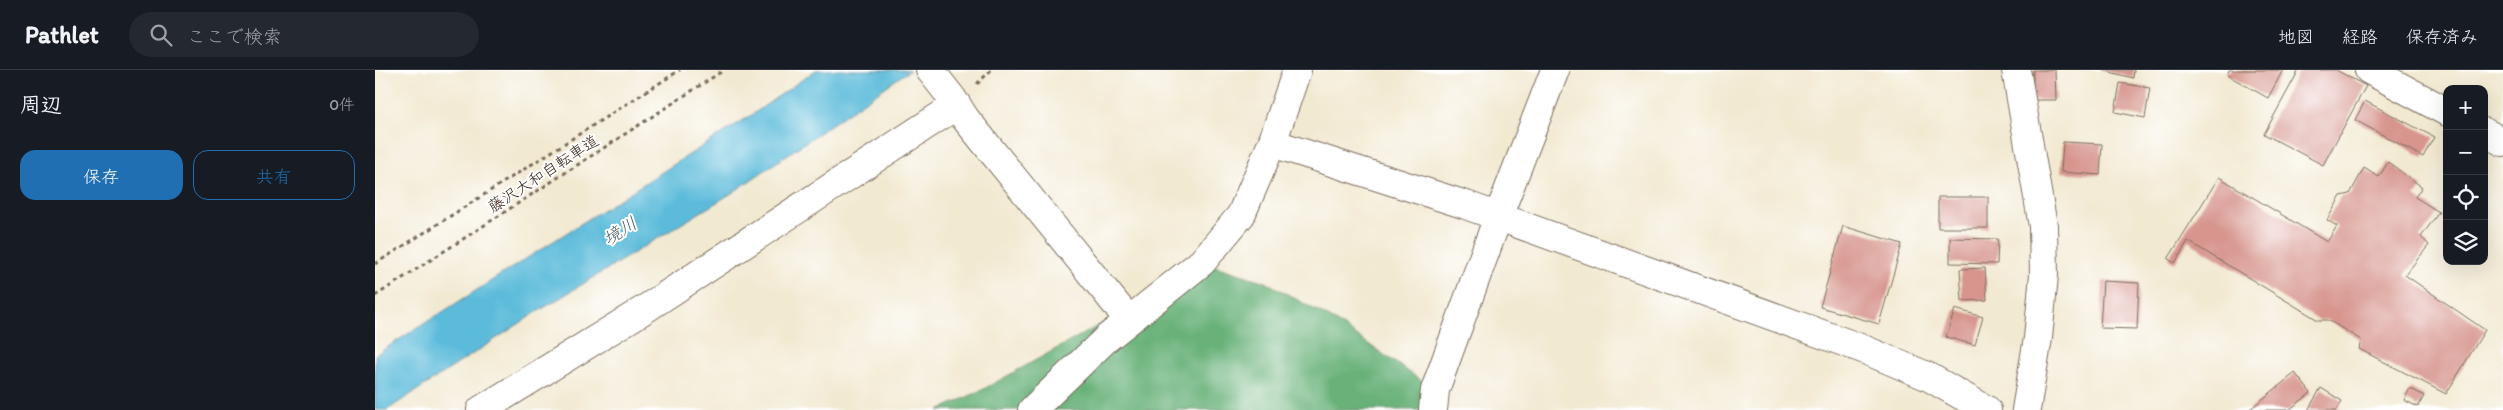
<!DOCTYPE html>
<html lang="ja">
<head>
<meta charset="utf-8">
<style>
	:root { --surface:#171b24; --page:#242831; --text:#f1f3f6; --muted:#9ea1a6; --line:#363941; --accent:#1f6fb2 }
	body { margin:0; font-family:Itim,"Klee One",sans-serif; background:var(--page); color:var(--text) }
	.controls { position:absolute; right:15px; top:15px; display:grid; overflow:hidden; border-radius:10px; box-shadow:0 5px 20px #0002 }
	.controls button { width:45px; height:45px; display:grid; place-items:center; padding:0; border:0; border-bottom:1px solid var(--line); background:var(--surface); color:var(--text); font:25px sans-serif }
	.list { margin:0; padding:0; list-style:none }
	h2 { display:flex; justify-content:space-between; align-items:center; height:65px; margin:0; padding:0 20px; font-size:21px }
	h2 small { font-size:16px; font-weight:400; color:var(--muted) }
	.actions { display:flex; gap:10px; padding:15px 20px }
	.actions a { flex:1; padding:11px 0; border:1px solid var(--accent); border-radius:15px; text-align:center; font-size:18px; color:var(--accent) }
	.actions .main { background:var(--accent); color:#fff }
	.icon { flex:none; width:28px; height:28px; fill:none; stroke:currentColor; stroke-width:2; stroke-linecap:round; stroke-linejoin:round }
	.map { position:relative; flex:none; width:2128px; height:340px; overflow:hidden }
	header { display:flex; align-items:center; gap:30px; box-sizing:border-box; height:70px; padding:0 25px; background:var(--surface); border-bottom:1px solid var(--line) }
	header strong { font-size:24px }
	nav { display:flex; gap:28px; margin-inline-start:auto; font-size:18px }
	.search { width:350px; height:45px; background:var(--page); display:flex; align-items:center; gap:12px; box-sizing:border-box; padding:0 18px; border-radius:28px; color:var(--muted); font-size:19px }
	main { display:flex }
	aside { flex:1; background:var(--surface) }
	.map>svg:first-child { display:block }
	.forest { fill:#68b178; stroke:#526e4b }
	.water { fill:#5cbbda; stroke:#4c727c }
	.building { fill:#d7958e }
	.lines { fill:none; stroke-linecap:round; stroke-linejoin:round }
	.street-casing { stroke:#7b6d5d; stroke-width:30 }
	.path { stroke:#7b6d5d; stroke-width:3; stroke-dasharray:4 4; stroke-linecap:butt }
	.street { stroke:#fff; stroke-width:28 }
	.labels { text-anchor:middle; stroke-width:4; stroke-linejoin:round; paint-order:stroke }
	.street-label { font-size:16px; fill:#3b2a1e; stroke:#fff }
	.water-label { font-size:18px; font-style:italic; fill:#475d60; stroke:#fff }
</style>
</head>
<body>
<header>
<strong>Pathlet</strong>
<div class="search"><svg class="icon" aria-label="search" viewBox="0 0 24 24"><circle cx="10" cy="10" r="6"/><path d="M15 15l6 6"/></svg>ここで検索</div>
<nav><a>地図</a><a>経路</a><a>保存済み</a></nav>
</header>
<main>
<aside>
<h2>周辺<small>0件</small></h2>
<ul class="list">
</ul>
<div class="actions"><a class="main">保存</a><a>共有</a></div>
</aside>
<div class="map">
<svg width="2128" height="340" viewBox="0 0 2128 340">
	<rect width="100%" height="100%" fill="#fff"/>
	<filter id="ink" filterUnits="userSpaceOnUse"><feTurbulence type="fractalNoise" baseFrequency=".02" numOctaves="2"/><feDisplacementMap in="SourceGraphic" scale="10" xChannelSelector="R" yChannelSelector="G"/><feConvolveMatrix kernelMatrix="1 2 1 2 8 2 1 2 1" color-interpolation-filters="sRGB"/></filter>
	<filter id="wash" filterUnits="userSpaceOnUse"><feTurbulence type="fractalNoise" baseFrequency=".0096" numOctaves="4" result="noise"/><feDisplacementMap in="SourceGraphic" scale="20" xChannelSelector="R" yChannelSelector="G"/><feGaussianBlur stdDeviation="1.12" result="paint"/><feColorMatrix in="noise" values="0 0 0 0 0 0 0 0 0 0 0 0 0 0 0 0 0 1.4 0 .05"/><feComposite in="paint" operator="in"/></filter>
	<g filter="url(#wash)">
		<rect width="100%" height="100%" fill="#f2e9d1"/>
		<path class="forest" d="M827 192 891 212 960 251 1060 320 1058 340H564L605 321 793 217Z"/>
		<path class="water" d="M441 0H535L357 123 162 242 12 340H0V285L378 44Z"/>
		<g id="blocks">
			<path class="building" d="M1658 0H1680L1681 30H1658Z
				M1727 0H1759L1758 8Z
				M1854 0H1908L1893 28 1852 5Z
				M1924 0H1961L1991 16 1948 95 1889 64Z
				M1745 13 1775 18 1770 48 1740 42Z
				M1990 31 2059 67 2048 87 1980 50Z
				M1688 72 1727 74 1725 105 1686 102Z
				M2013 92 2047 117 2040 127 2064 142 2046 167 2054 175 2030 205 2110 260 2071 324 1984 279 1986 270 1953 250H1943L1813 171 1800 193 1793 189 1844 107 1952 172 1962 156 1952 150 1966 126 1975 124 1989 98 2004 107Z
				M1563 127H1613V158H1563Z
				M1468 156 1527 174 1504 254 1445 237Z
				M1575 168 1623 169 1622 194 1575 193Z
				M1610 198 1612 230 1587 231 1585 199Z
				M1728 211 1764 213 1762 259 1725 258Z
				M1580 239 1608 247 1600 275 1571 267Z
				M1920 303 1936 323 1914 340H1874Z
				M1946 318 1967 331 1962 340H1933Z
				M2035 318 2049 326 2043 337 2029 330Z"/>
		</g>
	</g>
	<g filter="url(#ink)">
		<use href="#blocks" fill-opacity="0" stroke="#7b6d5d" stroke-width="1"/>
		<g class="lines">
			<defs>
				<path id="street" d="M555 0 577 28 590 48 753 249
					M1641 0 1668 156 1669 205 1663 268 1651 340
					M1994 0 2072 42
					M2109 62 2128 72
					M897 73 1091 135 1488 279 1554 307 1612 340
					M106 340 270 239 582 35
					M657 340 732 268 827 192 866 145 897 73 922 0
					M1058 340 1060 320 1123 147 1180 0"/>
			</defs>
			<use href="#street" class="street-casing"/>
			<path class="path" d="M602 14 616 0
				M0 194 305 0
				M0 226 349 0"/>
			<use href="#street" class="street"/>
		</g>
	</g>
	<g class="labels">
		<g class="street-label">
			<text transform="translate(168 103) rotate(-33)" y="6">藤沢大和自転車道</text>
		</g>
		<g class="water-label">
			<text transform="translate(245 161) rotate(-32)" y="6">境川</text>
		</g>
	</g>
</svg>
<div class="controls">
<button>+</button>
<button>−</button>
<button><svg class="icon" aria-label="locate" viewBox="0 0 24 24"><circle cx="12" cy="12" r="6"/><path d="M12 2v4M12 18v4M2 12h4M18 12h4"/></svg></button>
<button><svg class="icon" aria-label="layers" viewBox="0 0 24 24"><path d="M12 4l9 5-9 5-9-5zM3 14l9 5 9-5"/></svg></button>
</div>
</div>
</main>
</body>
</html>
